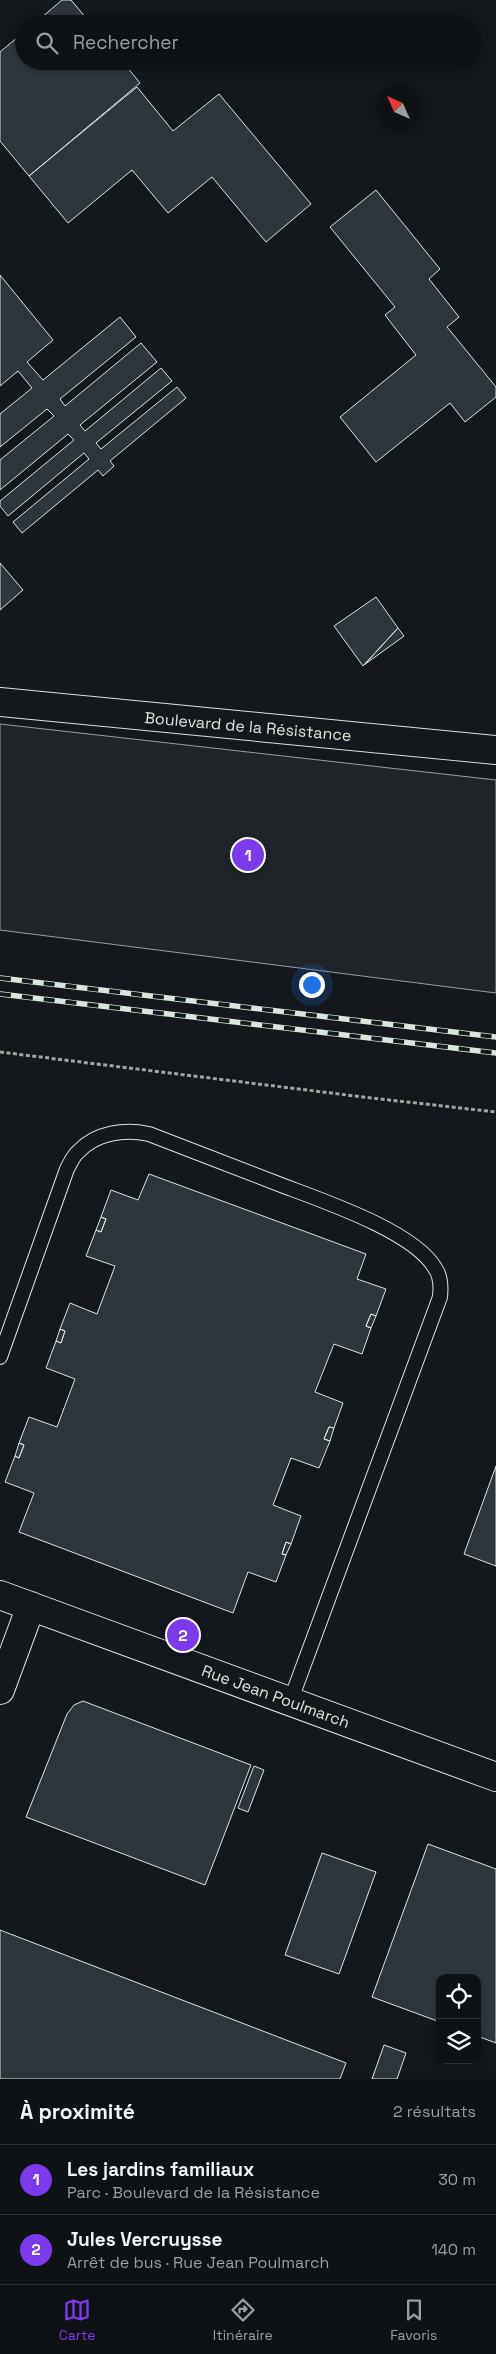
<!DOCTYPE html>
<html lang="fr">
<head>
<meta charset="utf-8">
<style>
	:root { --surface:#0f1215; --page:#1d2022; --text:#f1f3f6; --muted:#9b9ea0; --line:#2f3234; --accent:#7c3aed }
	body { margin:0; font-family:"Space Grotesk",sans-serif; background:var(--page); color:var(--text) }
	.controls { position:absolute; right:15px; bottom:15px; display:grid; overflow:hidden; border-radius:10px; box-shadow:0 2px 8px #0003 }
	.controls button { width:45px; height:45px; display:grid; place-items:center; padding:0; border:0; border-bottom:1px solid var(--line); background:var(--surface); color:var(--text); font:25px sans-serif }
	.compass { position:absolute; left:376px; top:85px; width:45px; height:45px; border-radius:50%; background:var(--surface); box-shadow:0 2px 8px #0003; rotate:315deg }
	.you { position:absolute; left:311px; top:984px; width:18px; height:18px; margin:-12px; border:4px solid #fff; border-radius:50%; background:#1a73e8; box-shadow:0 0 0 8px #1a73e833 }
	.badge { display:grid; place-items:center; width:32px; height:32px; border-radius:50%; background:var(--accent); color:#fff; font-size:16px; font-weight:700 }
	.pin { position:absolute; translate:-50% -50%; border:2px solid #fff; box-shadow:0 1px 5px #0006 }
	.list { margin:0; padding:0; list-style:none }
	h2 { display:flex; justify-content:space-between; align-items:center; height:65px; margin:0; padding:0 20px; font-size:21px }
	h2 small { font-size:16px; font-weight:400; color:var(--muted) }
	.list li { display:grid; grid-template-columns:32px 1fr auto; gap:15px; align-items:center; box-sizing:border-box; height:70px; padding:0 20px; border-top:1px solid var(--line) }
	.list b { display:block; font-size:19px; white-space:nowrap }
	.list p { margin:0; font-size:16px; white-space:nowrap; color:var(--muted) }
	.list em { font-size:16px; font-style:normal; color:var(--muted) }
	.icon { flex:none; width:28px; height:28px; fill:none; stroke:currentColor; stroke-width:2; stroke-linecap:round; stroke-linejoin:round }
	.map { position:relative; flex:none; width:496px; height:2079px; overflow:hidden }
	.search { position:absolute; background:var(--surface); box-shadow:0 2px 8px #0003; left:15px; right:15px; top:15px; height:55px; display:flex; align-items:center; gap:12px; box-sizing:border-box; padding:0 18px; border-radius:28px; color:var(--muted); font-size:19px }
	.sheet { height:205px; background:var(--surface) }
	nav { display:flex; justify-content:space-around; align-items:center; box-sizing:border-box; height:70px; border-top:1px solid var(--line); background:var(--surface); font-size:14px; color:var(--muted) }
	nav a { display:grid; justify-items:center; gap:2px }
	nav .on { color:var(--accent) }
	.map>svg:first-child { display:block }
	.green { fill:#202428; stroke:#939e99 }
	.building { fill:#2c363c; stroke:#d8e6dc }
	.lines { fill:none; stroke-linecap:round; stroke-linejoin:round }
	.service-casing { stroke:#d8e6dc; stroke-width:16 }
	.minor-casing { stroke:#d8e6dc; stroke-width:30 }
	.path { stroke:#9da8a2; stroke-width:3; stroke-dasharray:4 2.5; stroke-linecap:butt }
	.service { stroke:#14181c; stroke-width:14 }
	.minor { stroke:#14181c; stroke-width:28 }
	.rail-casing { stroke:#d8e6dc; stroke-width:5.5 }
	.rail { stroke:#14181c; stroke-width:4; stroke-dasharray:11; stroke-linecap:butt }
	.labels { text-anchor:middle; stroke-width:4; stroke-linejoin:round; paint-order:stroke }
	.street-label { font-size:16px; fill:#d8e6dc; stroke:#14181c }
</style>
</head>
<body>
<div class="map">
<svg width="496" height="2079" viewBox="0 0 496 2079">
	<rect width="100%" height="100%" fill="#14181c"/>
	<path class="green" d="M0 724 496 780V993L0 930Z"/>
	<path class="building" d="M62 0H71L91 24H34Z
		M24 32V61H122L140 83 29 176 0 141V52Z
		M137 87 173 131 219 94 311 204 266 242 212 177 168 213 132 170 68 223 29 176Z
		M376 190 440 269 429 279 459 317 447 327 496 387V397L465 422 450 403 376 462 340 417 416 355 385 315 395 307 330 227Z
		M0 275 53 340 27 362 43 380 120 317 136 337 60 399 65 406 141 343 157 362 80 425 85 431 161 368 172 381 96 443 101 449 177 387 186 398 110 461 114 466 103 476 98 470 22 533 13 522 89 459 84 453 8 516 0 506V501L74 440 68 434 0 490V460L54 416 47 409 0 447V414L32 388 18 371 0 386Z
		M0 563 23 590 0 610Z
		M376 597 398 628 363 666 334 626Z
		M398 628 404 636 364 665Z
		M149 1174 366 1254 357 1279 386 1289 376 1316 371 1314 366 1326 371 1328 362 1354 334 1344 315 1392 343 1403 334 1428 329 1427 324 1439 330 1441 319 1468 291 1458 273 1505 301 1516 291 1544 286 1542 282 1554 286 1555 276 1582 248 1572 233 1613 19 1532 34 1493 5 1482 15 1456 19 1458 24 1445 19 1443 29 1417 57 1427 75 1379 46 1368 56 1341 61 1343 65 1331 60 1329 70 1303 97 1314 115 1266 86 1256 96 1230 101 1232 106 1219 101 1217 111 1190 138 1200Z
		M101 1217 106 1219 101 1232 96 1230Z
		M371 1314 376 1316 371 1328 366 1326Z
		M60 1329 65 1331 61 1343 56 1341Z
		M329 1427 334 1428 330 1441 324 1439Z
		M19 1443 24 1445 19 1458 15 1456Z
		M496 1466V1566L464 1554Z
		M286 1542 291 1544 286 1555 282 1554Z
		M83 1701 251 1765 205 1885 26 1817 67 1714 74 1705Z
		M254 1766 264 1770 248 1812 238 1808Z
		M428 1844 496 1869V2043L477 2036V1978H440V2022L372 1997Z
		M322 1853 376 1872 339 1974 285 1955Z
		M0 1930 346 2063 340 2079H0Z
		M384 2045 406 2053 397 2079H372Z"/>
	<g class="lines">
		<defs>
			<path id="service" d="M0 1357 67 1169C70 1164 73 1156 78 1152 96 1132 125 1129 149 1134 191 1150 234 1167 276 1183 317 1199 413 1230 435 1268 441 1276 441 1287 440 1297L290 1702"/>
			<path id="minor" d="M0 702 496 750
				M0 1595 496 1777
				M0 1690 31 1606"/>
		</defs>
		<use href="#service" class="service-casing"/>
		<use href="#minor" class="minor-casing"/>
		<path class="path" d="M0 1052 363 1097 496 1112"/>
		<use href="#service" class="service"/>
		<use href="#minor" class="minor"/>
		<defs>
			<path id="rail" d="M0 978 496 1037
				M0 994 496 1053"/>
		</defs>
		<use href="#rail" class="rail-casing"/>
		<use href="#rail" class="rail"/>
	</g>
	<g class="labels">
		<g class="street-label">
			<text transform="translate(248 726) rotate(5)" y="6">Boulevard de la Résistance</text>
			<text transform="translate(276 1696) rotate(20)" y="6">Rue Jean Poulmarch</text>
		</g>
	</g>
</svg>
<div class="controls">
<button><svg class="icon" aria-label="locate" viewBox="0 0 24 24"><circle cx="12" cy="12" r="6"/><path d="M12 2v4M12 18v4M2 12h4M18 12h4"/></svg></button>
<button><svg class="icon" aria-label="layers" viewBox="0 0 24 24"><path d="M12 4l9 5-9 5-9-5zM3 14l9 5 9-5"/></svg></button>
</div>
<svg class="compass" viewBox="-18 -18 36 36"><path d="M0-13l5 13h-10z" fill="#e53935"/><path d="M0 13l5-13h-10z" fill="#9b9ea0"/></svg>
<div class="you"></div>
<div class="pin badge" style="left:248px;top:855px">1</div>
<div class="pin badge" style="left:183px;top:1635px">2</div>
<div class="search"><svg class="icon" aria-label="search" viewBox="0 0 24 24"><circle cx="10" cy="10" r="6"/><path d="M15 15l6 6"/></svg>Rechercher</div>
</div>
<section class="sheet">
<h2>À proximité<small>2 résultats</small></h2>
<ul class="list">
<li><span class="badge">1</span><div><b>Les jardins familiaux</b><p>Parc · Boulevard de la Résistance</p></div><em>30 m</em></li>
<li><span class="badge">2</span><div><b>Jules Vercruysse</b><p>Arrêt de bus · Rue Jean Poulmarch</p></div><em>140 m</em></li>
</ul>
</section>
<nav>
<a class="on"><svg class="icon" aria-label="map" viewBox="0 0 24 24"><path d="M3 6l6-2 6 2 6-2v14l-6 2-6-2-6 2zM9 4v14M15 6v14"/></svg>Carte</a>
<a><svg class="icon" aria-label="directions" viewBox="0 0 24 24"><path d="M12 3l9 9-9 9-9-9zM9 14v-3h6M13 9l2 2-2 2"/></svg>Itinéraire</a>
<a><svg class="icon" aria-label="saved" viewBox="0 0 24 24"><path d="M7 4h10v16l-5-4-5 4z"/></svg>Favoris</a>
</nav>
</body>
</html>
